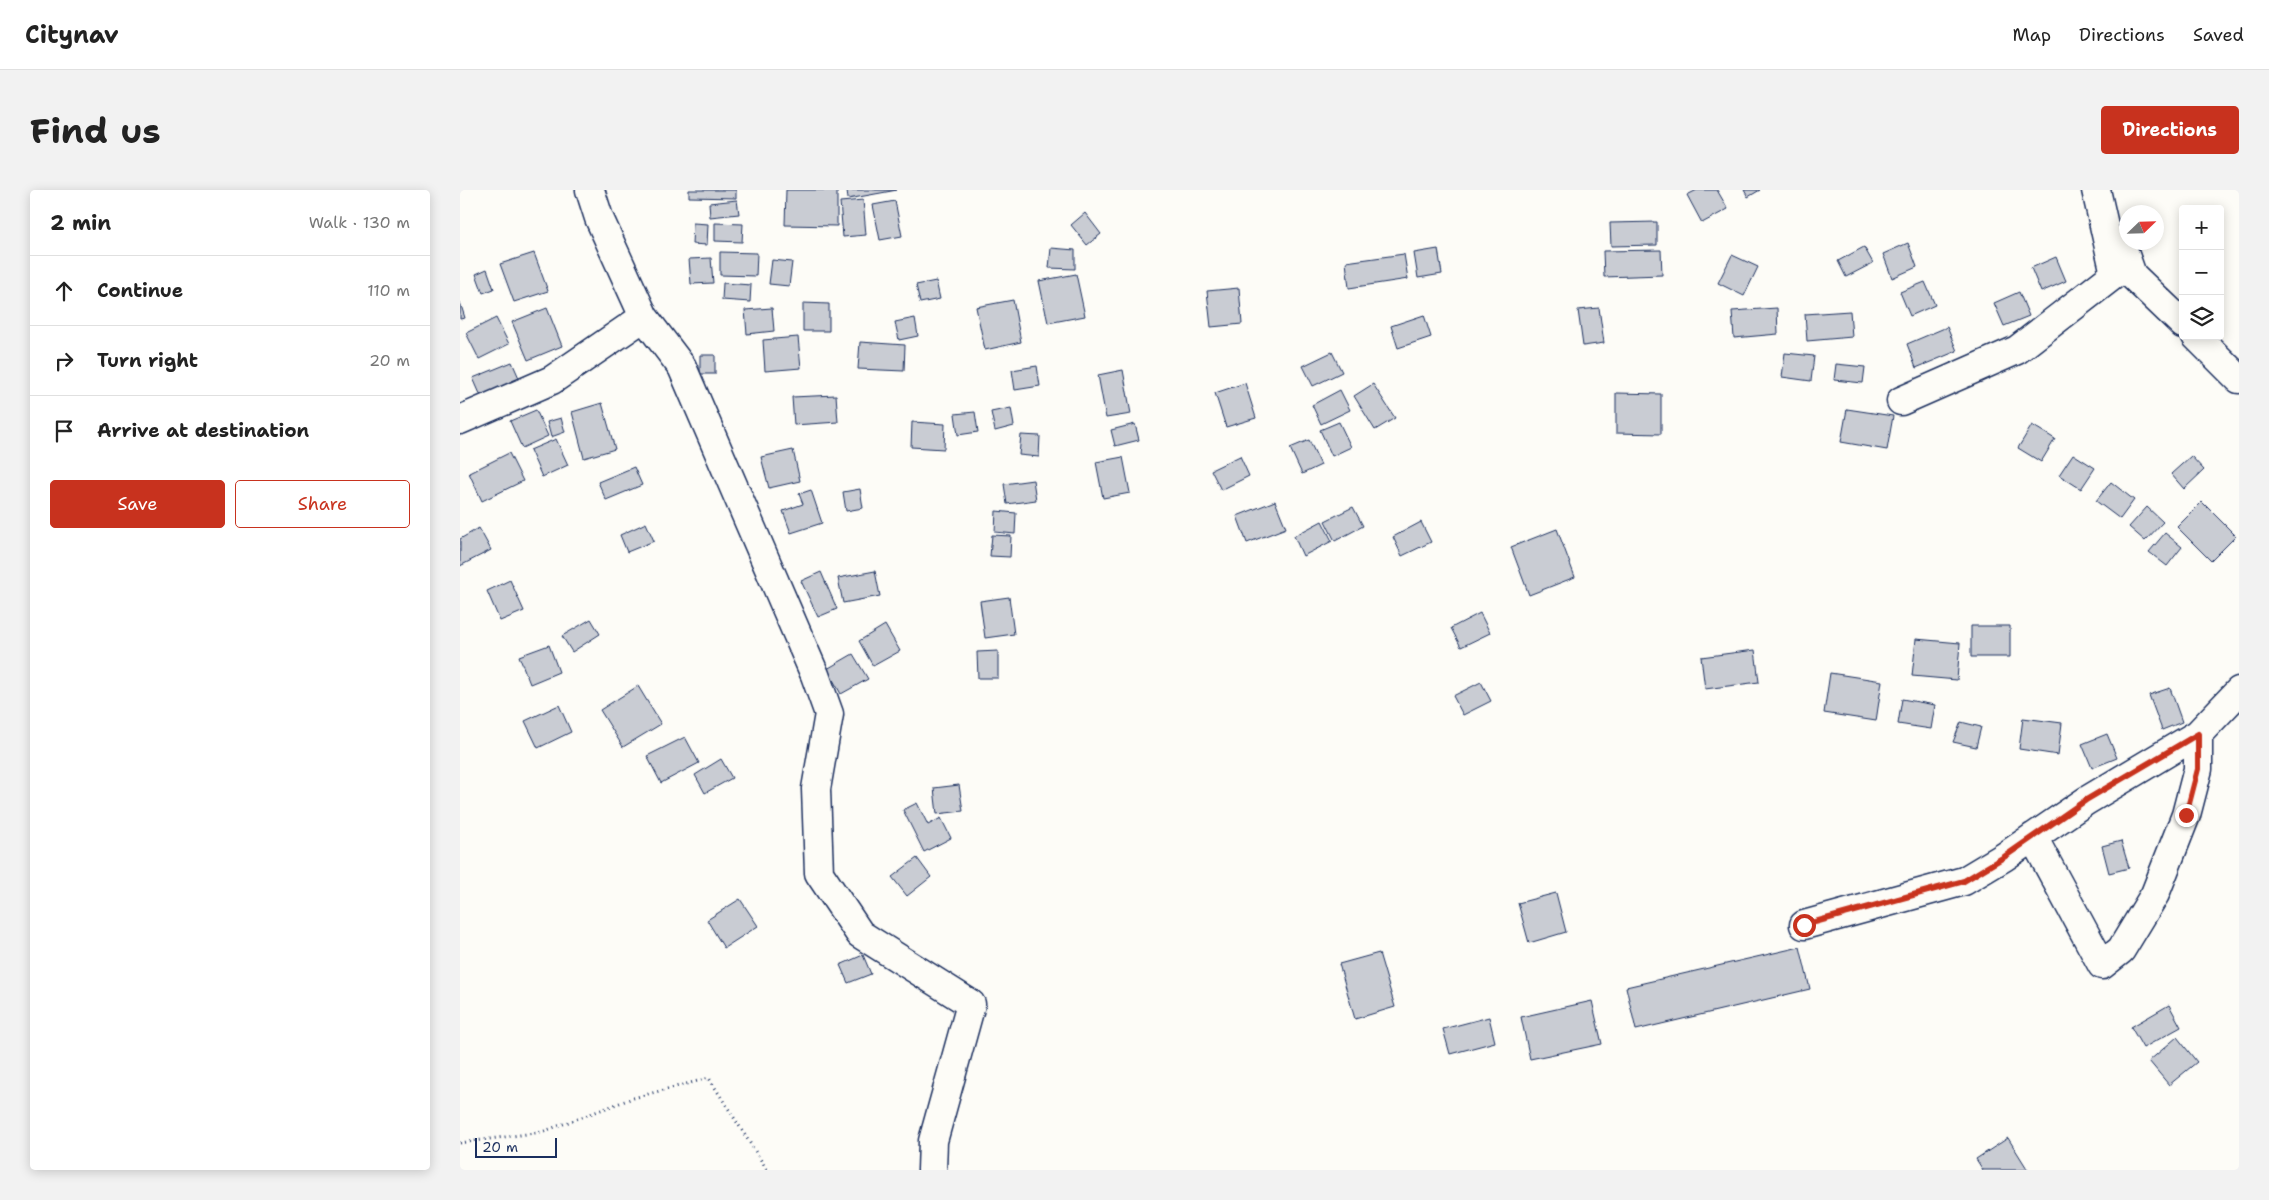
<!DOCTYPE html>
<html lang="en">
<head>
<meta charset="utf-8">
<style>
	:root { --surface:#fff; --page:#f2f2f2; --text:#222; --muted:#767676; --line:#e0e0e0; --accent:#c8321e }
	body { margin:0; font-family:"Shantell Sans",sans-serif; background:var(--page); color:var(--text) }
	.controls { position:absolute; right:15px; top:15px; display:grid; overflow:hidden; border-radius:5px; box-shadow:0 2px 12px #0003 }
	.controls button { width:45px; height:45px; display:grid; place-items:center; padding:0; border:0; border-bottom:1px solid var(--line); background:var(--surface); color:var(--text); font:25px sans-serif }
	.compass { position:absolute; left:1659px; top:15px; width:45px; height:45px; border-radius:50%; background:var(--surface); box-shadow:0 2px 12px #0003; rotate:67deg }
	.scale { position:absolute; left:15px; bottom:12px; width:82px; box-sizing:border-box; padding-left:5px; border:2px solid #1b2f5e; border-top:0; font-size:14px; line-height:18px; white-space:nowrap; color:#1b2f5e; -webkit-text-stroke:4px #fdfcf7; paint-order:stroke }
	.stop { position:absolute; width:15px; height:15px; margin:-11px; border:4px solid #c8321e; border-radius:50%; background:#fff }
	.stop.end { background:#c8321e; border-color:#fff; box-shadow:0 1px 5px #0008 }
	.list { margin:0; padding:0; list-style:none }
	h2 { display:flex; justify-content:space-between; align-items:center; height:65px; margin:0; padding:0 20px; font-size:21px }
	h2 small { font-size:16px; font-weight:400; color:var(--muted) }
	.list li { display:grid; grid-template-columns:32px 1fr auto; gap:15px; align-items:center; box-sizing:border-box; height:70px; padding:0 20px; border-top:1px solid var(--line) }
	.list b { display:block; font-size:19px; white-space:nowrap }
	.list em { font-size:16px; font-style:normal; color:var(--muted) }
	.actions { display:flex; gap:10px; padding:15px 20px }
	.actions a { flex:1; padding:11px 0; border:1px solid var(--accent); border-radius:5px; text-align:center; font-size:18px; color:var(--accent) }
	.actions .main { background:var(--accent); color:#fff }
	.icon { flex:none; width:28px; height:28px; fill:none; stroke:currentColor; stroke-width:2; stroke-linecap:round; stroke-linejoin:round }
	.map { position:relative; flex:none; width:1779px; height:980px; overflow:hidden; border-radius:5px }
	header { display:flex; align-items:center; gap:30px; box-sizing:border-box; height:70px; padding:0 25px; background:var(--surface); border-bottom:1px solid var(--line) }
	header strong { font-size:24px }
	nav { display:flex; gap:28px; margin-inline-start:auto; font-size:18px }
	.intro { display:flex; align-items:center; justify-content:space-between; box-sizing:border-box; height:120px; padding:0 30px }
	h1 { margin:0; font-size:35px }
	.button { padding:12px 22px; border-radius:5px; background:var(--accent); color:#fff; font-size:18px; font-weight:700 }
	main { display:flex; gap:30px; padding:0 30px }
	aside { flex:1; background:var(--surface); border-radius:5px; box-shadow:0 2px 12px #0003 }
	.map>svg:first-child { display:block }
	.building { fill:#c9ccd3; stroke:#1b2f5e }
	.lines { fill:none; stroke-linecap:round; stroke-linejoin:round }
	.minor-casing { stroke:#1b2f5e; stroke-width:31 }
	.path { stroke:#1b2f5e; stroke-width:3; stroke-dasharray:1 4; stroke-linecap:butt }
	.minor { stroke:#fdfcf7; stroke-width:28 }
	.route { stroke:#c8321e; stroke-width:6 }
</style>
</head>
<body>
<header>
<strong>Citynav</strong>
<nav><a>Map</a><a>Directions</a><a>Saved</a></nav>
</header>
<div class="intro"><h1>Find us</h1><a class="button">Directions</a></div>
<main>
<aside>
<h2>2 min<small>Walk · 130 m</small></h2>
<ul class="list">
<li><svg class="icon" aria-label="ahead" viewBox="0 0 24 24"><path d="M12 20V5M6 11l6-6 6 6"/></svg><div><b>Continue</b></div><em>110 m</em></li>
<li><svg class="icon" aria-label="right" viewBox="0 0 24 24"><path d="M7 20v-9h11M14 6l5 5-5 5"/></svg><div><b>Turn right</b></div><em>20 m</em></li>
<li><svg class="icon" aria-label="arrive" viewBox="0 0 24 24"><path d="M6 21V4h12l-3 4 3 4H6"/></svg><div><b>Arrive at destination</b></div></li>
</ul>
<div class="actions"><a class="main">Save</a><a>Share</a></div>
</aside>
<div class="map">
<svg width="1779" height="980" viewBox="0 0 1779 980">
	<rect width="100%" height="100%" fill="#fdfcf7"/>
	<filter id="ink" filterUnits="userSpaceOnUse"><feTurbulence type="fractalNoise" baseFrequency=".02" numOctaves="2"/><feDisplacementMap in="SourceGraphic" scale="10" xChannelSelector="R" yChannelSelector="G"/><feConvolveMatrix kernelMatrix="1 2 1 2 8 2 1 2 1" color-interpolation-filters="sRGB"/></filter>
	<g filter="url(#ink)">
		<path class="building" d="M229 0H276V8L229 7Z
			M326 0H377V36L325 35Z
			M387 0H437L388 9Z
			M1237 0H1257L1268 19 1242 33 1227 5Z
			M1284 0H1300L1288 7Z
			M277 10 279 24 250 27 249 13Z
			M403 10 406 45 383 47 380 12Z
			M435 11 442 46 420 50 413 15Z
			M625 23 641 44 627 55 611 35Z
			M1197 32V55L1151 56 1150 33Z
			M233 33 248 34 247 55 232 54Z
			M255 33 283 34 282 52 255 51Z
			M1448 53 1457 77 1432 88 1423 64Z
			M1404 57 1413 73 1386 87 1378 71Z
			M591 58 615 60V79L589 78Z
			M978 59 982 84 958 88 954 63Z
			M1201 60 1202 85 1144 87 1143 61Z
			M260 62 297 63 296 86 260 85Z
			M74 63 88 101 54 112 40 74Z
			M944 64 948 89 889 98 886 72Z
			M1272 65 1298 77 1284 106 1258 93Z
			M1596 67 1606 91 1581 102 1571 78Z
			M251 68 253 93 231 94 229 69Z
			M312 70 332 72 329 96 309 94Z
			M27 79 34 99 23 103 16 84Z
			M616 84 625 126 588 133 579 91Z
			M476 91 480 109 460 113 456 95Z
			M1465 92 1475 115 1450 126 1440 102Z
			M263 93 291 95 290 112 262 110Z
			M779 98 782 134 751 137 747 101Z
			M1559 102 1569 126 1544 136 1534 113Z
			M553 110 561 152 525 160 516 117Z
			M0 112 5 128 0 129Z
			M343 113 369 114V141H343Z
			M87 118 102 156 68 170 52 132Z
			M312 118 314 141 287 144 285 120Z
			M1139 118 1144 153 1123 156 1118 120Z
			M1317 118 1318 144 1274 148 1272 121Z
			M1390 121 1392 147 1347 151 1345 124Z
			M964 125 971 147 938 158 931 136Z
			M36 128 49 154 19 169 6 143Z
			M455 128 458 146 439 150 435 132Z
			M1487 137 1497 161 1456 178 1447 154Z
			M338 147 341 178 305 181 303 150Z
			M400 152 445 155 444 181 398 179Z
			M872 162 882 182 853 196 843 176Z
			M1325 163 1354 166 1351 191 1322 187Z
			M240 165H255V184H240Z
			M52 172 63 197 24 213 13 188Z
			M1376 174 1405 177 1403 193 1374 190Z
			M577 176 580 196 555 200 552 180Z
			M663 180 671 224 646 228 638 185Z
			M785 193 796 228 766 237 755 203Z
			M913 194 935 228 915 240 894 206Z
			M880 200 890 220 861 234 852 215Z
			M1156 203 1201 204V244L1156 243Z
			M376 205 378 232 334 235 332 207Z
			M142 213 155 259 124 268 112 222Z
			M551 218 554 236 535 241 531 222Z
			M1387 219 1433 226 1427 260 1381 252Z
			M76 220 88 246 62 258 50 231Z
			M515 222 518 242 498 245 495 224Z
			M101 228 105 242 91 247 87 232Z
			M452 232 485 234 484 259 451 257Z
			M879 232 891 257 872 266 860 240Z
			M675 234 679 250 655 256 651 240Z
			M1572 235 1595 249 1581 272 1558 258Z
			M561 245 580 246 579 267 559 265Z
			M96 249 108 275 82 287 70 260Z
			M849 250 861 275 842 284 830 258Z
			M333 260 340 291 309 298 301 267Z
			M49 263 63 291 22 311 9 283Z
			M1613 264 1635 278 1621 299 1599 285Z
			M780 266 789 286 761 300 751 280Z
			M1731 266 1744 280 1724 299 1711 284Z
			M663 267 670 303 643 308 636 272Z
			M174 277 182 295 146 310 138 292Z
			M573 290 576 310 547 314 544 294Z
			M1651 292 1674 310 1660 329 1636 311Z
			M400 299 403 318 386 321 383 302Z
			M351 300 362 333 331 343 323 321 343 314 339 304Z
			M815 311 826 338 787 353 777 326Z
			M1742 312 1776 346 1751 371 1717 337Z
			M893 317 903 336 875 351 865 331Z
			M1687 317 1703 332 1685 351 1669 337Z
			M536 321 556 323 555 344 535 342Z
			M862 331 872 351 843 366 834 346Z
			M961 332 971 352 942 366 933 347Z
			M186 333 194 351 167 362 160 345Z
			M19 338 31 360 0 376V349Z
			M1097 339 1115 387 1069 405 1051 357Z
			M1705 343 1722 357 1707 376 1689 362Z
			M532 345 551 346 550 367 530 366Z
			M415 381 420 406 383 413 378 388Z
			M361 382 377 419 358 427 341 391Z
			M50 390 64 421 40 431 27 401Z
			M549 407 554 444 525 448 520 411Z
			M1020 423 1030 443 1001 457 991 438Z
			M131 429 140 444 112 462 102 446Z
			M425 435 440 461 413 476 399 451Z
			M1511 436H1550V467H1511Z
			M1456 449 1500 453 1497 490 1452 486Z
			M89 455 99 482 70 494 59 466Z
			M1295 460 1299 492 1245 499 1241 467Z
			M538 461V488H518L517 462Z
			M393 464 408 489 381 504 367 479Z
			M1370 483 1422 491 1416 531 1364 523Z
			M1021 492 1031 511 1003 525 993 506Z
			M178 496 201 534 163 557 140 520Z
			M1710 498 1722 532 1702 540 1689 505Z
			M1442 509 1475 515 1471 539 1438 534Z
			M99 515 111 542 78 558 65 531Z
			M1563 528 1602 533 1598 565 1559 559Z
			M1501 532 1521 537 1516 557 1493 552Z
			M1647 544 1657 568 1632 578 1622 554Z
			M225 547 239 573 201 593 187 566Z
			M261 569 272 588 245 603 235 585Z
			M499 595 503 621 477 624 474 598Z
			M457 613 468 635 481 628 491 648 464 662 443 620Z
			M1661 651 1669 678 1649 683 1642 656Z
			M457 668 471 687 447 706 432 687Z
			M1096 703 1106 742 1069 753 1058 713Z
			M280 709 298 736 264 758 247 730Z
			M1340 757 1350 799 1176 840 1166 797Z
			M919 763 935 817 895 829 879 774Z
			M403 765 411 784 388 793 380 775Z
			M1132 811 1142 854 1070 869 1061 827Z
			M1709 815 1721 837 1683 858 1671 837Z
			M1029 827 1035 852 990 864 983 839Z
			M1717 847 1737 872 1709 895 1689 871Z
			M1548 948 1568 980H1523L1516 969Z"/>
		<g class="lines">
			<defs>
				<path id="minor" d="M130 0 139 28 184 127 222 177 355 485 369 524 356 599 359 683 400 744 511 814 473 951 472 980
					M1660 51 1672 85 1723 134
					M1736 146 1779 189
					M1441 211 1557 160 1655 84 1636 0
					M0 230 92 190 184 127
					M1573 647 1642 775 1661 760 1695 704 1726 625 1738 579V544L1779 501
					M1344 735 1504 691 1544 667 1626 611 1738 544"/>
			</defs>
			<use href="#minor" class="minor-casing"/>
			<path class="path" d="M0 953 82 942 173 908 249 888 307 980"/>
			<use href="#minor" class="minor"/>
		</g>
	</g>
	<g class="lines" filter="url(#ink)">
		<path class="route" d="M1344 735 1504 691 1544 667 1626 610 1738 544V579L1726 625"/>
	</g>
</svg>
<div class="controls">
<button>+</button>
<button>−</button>
<button><svg class="icon" aria-label="layers" viewBox="0 0 24 24"><path d="M12 4l9 5-9 5-9-5zM3 14l9 5 9-5"/></svg></button>
</div>
<svg class="compass" viewBox="-18 -18 36 36"><path d="M0-13l5 13h-10z" fill="#e53935"/><path d="M0 13l5-13h-10z" fill="#767676"/></svg>
<div class="scale">20 m</div>
<div class="stop" style="left:1344px;top:735px"></div>
<div class="stop end" style="left:1726px;top:625px"></div>
</div>
</main>
</body>
</html>
